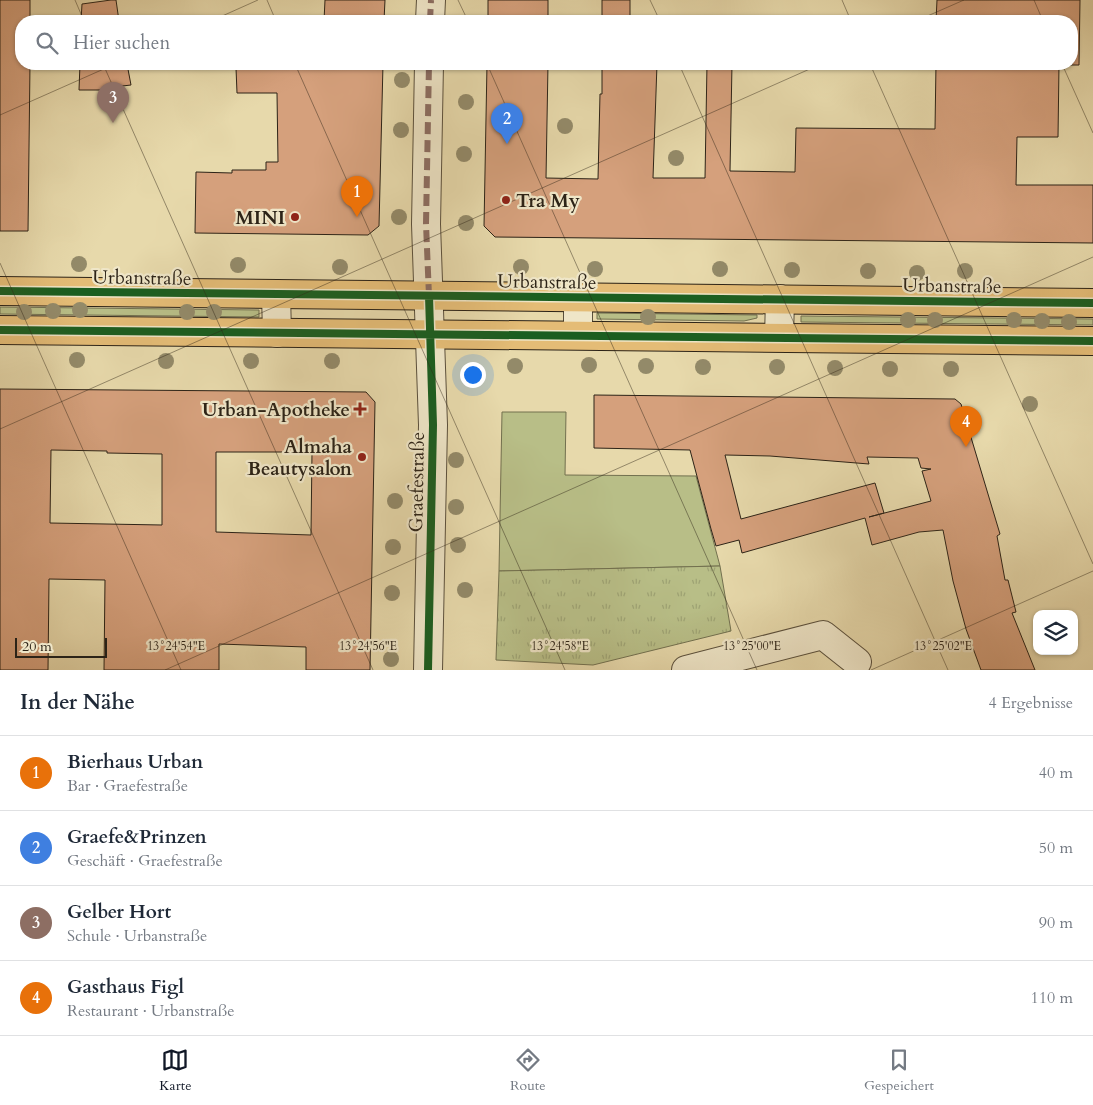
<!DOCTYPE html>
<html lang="de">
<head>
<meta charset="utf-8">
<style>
	:root { --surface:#fff; --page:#f2f2f3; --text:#1f2937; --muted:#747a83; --line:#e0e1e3; --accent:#111827 }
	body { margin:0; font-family:Cardo,serif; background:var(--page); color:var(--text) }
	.controls { position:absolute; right:15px; bottom:15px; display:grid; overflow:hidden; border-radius:10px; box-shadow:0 1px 4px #0004 }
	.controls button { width:45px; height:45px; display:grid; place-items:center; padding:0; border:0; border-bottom:1px solid var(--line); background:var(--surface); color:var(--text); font:25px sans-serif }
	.scale { position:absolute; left:15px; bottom:12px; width:92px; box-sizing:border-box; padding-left:5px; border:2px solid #2c2317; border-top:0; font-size:14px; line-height:18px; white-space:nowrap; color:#2c2317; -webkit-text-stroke:4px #efe6c8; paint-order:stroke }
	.you { position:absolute; left:472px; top:374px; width:18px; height:18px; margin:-12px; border:4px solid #fff; border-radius:50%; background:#1a73e8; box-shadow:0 0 0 8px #1a73e833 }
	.badge { display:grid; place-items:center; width:32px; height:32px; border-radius:50%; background:var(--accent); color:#fff; font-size:16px; font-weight:700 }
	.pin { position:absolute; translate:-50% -41px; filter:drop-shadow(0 1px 2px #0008) }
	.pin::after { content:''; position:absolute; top:26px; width:18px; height:15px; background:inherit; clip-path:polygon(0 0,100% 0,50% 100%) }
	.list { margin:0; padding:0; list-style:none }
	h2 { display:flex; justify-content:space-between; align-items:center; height:65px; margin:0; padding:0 20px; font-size:21px }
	h2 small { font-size:16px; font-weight:400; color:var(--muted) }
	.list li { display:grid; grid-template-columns:32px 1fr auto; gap:15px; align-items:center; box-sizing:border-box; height:75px; padding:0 20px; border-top:1px solid var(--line) }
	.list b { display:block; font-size:19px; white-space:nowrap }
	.list p { margin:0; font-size:16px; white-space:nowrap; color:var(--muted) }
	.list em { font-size:16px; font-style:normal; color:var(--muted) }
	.icon { flex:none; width:28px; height:28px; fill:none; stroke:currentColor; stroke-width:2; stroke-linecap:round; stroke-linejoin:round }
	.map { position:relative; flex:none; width:1093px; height:670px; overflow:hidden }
	.search { position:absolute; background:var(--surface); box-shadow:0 1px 4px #0004; left:15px; right:15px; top:15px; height:55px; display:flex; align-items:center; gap:12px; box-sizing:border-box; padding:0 18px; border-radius:20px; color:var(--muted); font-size:19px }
	.sheet { height:365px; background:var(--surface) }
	nav { display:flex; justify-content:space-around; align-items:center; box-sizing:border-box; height:70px; border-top:1px solid var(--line); background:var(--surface); font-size:14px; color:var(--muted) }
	nav a { display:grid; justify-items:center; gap:2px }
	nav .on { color:var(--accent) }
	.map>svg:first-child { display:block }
	.green { fill:#b8be87; stroke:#72704f }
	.park { fill:url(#park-tufts); stroke:#72704f }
	.building { fill:#d5a07c; stroke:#2c2317; fill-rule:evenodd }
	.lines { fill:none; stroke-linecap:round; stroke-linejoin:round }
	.minor-casing { stroke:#5b503c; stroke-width:30 }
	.major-casing { stroke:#2c2317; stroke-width:30 }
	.minor { stroke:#efe6c8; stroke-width:28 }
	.major { stroke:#e4bc76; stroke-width:28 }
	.quiet { stroke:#8d6e63; stroke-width:6; stroke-dasharray:12 6; stroke-linecap:butt }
	.cycleway-casing { stroke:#efe6c8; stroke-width:11 }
	.cycleway { stroke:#1b5e20; stroke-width:8 }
	.tree { fill:#938a69 }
	.ticks { fill:none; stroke:#2c2317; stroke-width:1; stroke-opacity:0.45 }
	.poi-dot { fill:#8f2418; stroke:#efe6c8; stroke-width:2 }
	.labels { text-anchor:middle; stroke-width:4.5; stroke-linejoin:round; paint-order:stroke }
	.poi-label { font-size:19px; font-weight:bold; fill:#2c2317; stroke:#efe6c8; text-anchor:end }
	.street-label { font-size:19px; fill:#2c2317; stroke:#efe6c8 }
	.ticks-label { font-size:12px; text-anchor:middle; fill:#2c2317; stroke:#efe6c8; stroke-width:4.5; stroke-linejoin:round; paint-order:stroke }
</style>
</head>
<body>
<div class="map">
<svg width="1093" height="670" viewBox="0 0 1093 670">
	<defs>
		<pattern id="park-tufts" width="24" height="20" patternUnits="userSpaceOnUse" patternTransform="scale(1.25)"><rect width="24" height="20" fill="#b8be87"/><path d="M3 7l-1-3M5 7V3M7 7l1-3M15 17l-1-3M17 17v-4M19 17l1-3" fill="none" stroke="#9ea374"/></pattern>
	</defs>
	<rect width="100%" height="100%" fill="#e7d9ab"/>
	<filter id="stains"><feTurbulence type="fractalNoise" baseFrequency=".004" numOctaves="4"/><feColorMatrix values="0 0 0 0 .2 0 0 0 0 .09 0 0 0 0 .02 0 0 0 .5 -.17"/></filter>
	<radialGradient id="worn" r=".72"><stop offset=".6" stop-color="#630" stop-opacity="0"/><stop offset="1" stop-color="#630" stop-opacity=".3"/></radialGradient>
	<path class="green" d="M0 307 259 310V317L0 314Z
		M597 313 757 315V318L744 321 597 319Z
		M801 316 1093 319V325L801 322Z
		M502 412H566L565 475 696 476 720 566 499 571Z"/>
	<path class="park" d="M720 566 731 631 593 665 496 660 499 571Z"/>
	<path class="building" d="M0 0H30V21H21V64H30L28 231H0Z
		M111 0H116L119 21H81L82 4Z
		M325 0H385L384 21H324Z
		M488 0H548V21H488Z
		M602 0H630V21H602Z
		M937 0H1080L1079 65H1059L1058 137H1017L1016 185H1093V243L495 237 484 226 487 64H548L546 178 598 179 600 94H602V64H657L653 178H705L707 64H732L730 171 795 172 796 128 935 129 936 64H1072V21H936Z
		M80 64H127L131 85 105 88V90H79Z
		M268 64H383L379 226 368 235 195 233 196 172 232 173V170H266V162H278L277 93H237L236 68 268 69Z
		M0 389 366 392 375 402 370 670H306V647L219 644V670H104L105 580 49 579 48 670H0ZM51 450 107 451V453L162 454V525L50 523ZM216 452H312L311 535 216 532Z
		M594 395 955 399 961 404 1000 534 997 536 1005 580H1008L1016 612 1012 613 1035 670H981L966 629 953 581 943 530 919 532 872 545 865 518 742 553 739 540 716 546 711 529 690 450 594 448ZM725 455 770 456 869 464 867 457 918 458 921 468 931 469 922 471 931 501 869 517 884 513 875 483 741 519Z"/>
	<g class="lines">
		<defs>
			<path id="minor" d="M430 21 431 0
				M276 294 277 333
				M578 335V297
				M779 337 780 299
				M428 670 433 425 426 224 429 64
				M686 670 823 635 857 662"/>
			<path id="major" d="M0 291 1093 303
				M0 330 1093 341"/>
		</defs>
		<use href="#minor" class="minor-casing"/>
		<use href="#major" class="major-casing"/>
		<use href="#minor" class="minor"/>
		<use href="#major" class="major"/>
		<path class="quiet" d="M430 21 431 0
			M429 296 426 224 429 64"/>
		<defs>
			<path id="cycleway" d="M0 291 1093 303
				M0 330 1093 341
				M428 670 433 425 429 296"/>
		</defs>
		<use href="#cycleway" class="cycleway-casing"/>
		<use href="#cycleway" class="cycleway"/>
	</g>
	<g class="tree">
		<circle cx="402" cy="80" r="8"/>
		<circle cx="466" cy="102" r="8"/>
		<circle cx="565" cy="126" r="8"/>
		<circle cx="401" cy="130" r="8"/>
		<circle cx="464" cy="154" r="8"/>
		<circle cx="676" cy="158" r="8"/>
		<circle cx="399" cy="217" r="8"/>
		<circle cx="466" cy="223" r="8"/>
		<circle cx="79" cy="264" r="8"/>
		<circle cx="238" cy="265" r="8"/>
		<circle cx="340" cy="267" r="8"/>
		<circle cx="521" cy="267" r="8"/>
		<circle cx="595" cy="269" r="8"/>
		<circle cx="720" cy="269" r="8"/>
		<circle cx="792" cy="270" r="8"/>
		<circle cx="868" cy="271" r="8"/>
		<circle cx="965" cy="271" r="8"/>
		<circle cx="917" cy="273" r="8"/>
		<circle cx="80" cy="310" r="8"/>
		<circle cx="53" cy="311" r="8"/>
		<circle cx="24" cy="312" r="8"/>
		<circle cx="187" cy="312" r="8"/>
		<circle cx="214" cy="312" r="8"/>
		<circle cx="648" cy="317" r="8"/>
		<circle cx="908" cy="320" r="8"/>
		<circle cx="935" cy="320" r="8"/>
		<circle cx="1014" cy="320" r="8"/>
		<circle cx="1042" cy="321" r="8"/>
		<circle cx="1069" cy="322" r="8"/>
		<circle cx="77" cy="360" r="8"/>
		<circle cx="166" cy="361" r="8"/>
		<circle cx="251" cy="361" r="8"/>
		<circle cx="332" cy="361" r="8"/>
		<circle cx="589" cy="365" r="8"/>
		<circle cx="515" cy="366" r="8"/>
		<circle cx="646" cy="366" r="8"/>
		<circle cx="703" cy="367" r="8"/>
		<circle cx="777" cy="367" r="8"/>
		<circle cx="835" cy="368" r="8"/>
		<circle cx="890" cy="369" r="8"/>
		<circle cx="951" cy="369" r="8"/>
		<circle cx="1030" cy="404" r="8"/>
		<circle cx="456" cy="460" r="8"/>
		<circle cx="395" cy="501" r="8"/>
		<circle cx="456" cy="507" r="8"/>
		<circle cx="458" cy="545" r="8"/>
		<circle cx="393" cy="547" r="8"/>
		<circle cx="465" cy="590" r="8"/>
		<circle cx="392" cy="593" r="8"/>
		<circle cx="391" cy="659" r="8"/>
	</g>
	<path class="ticks" d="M75 0 84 21M267 0 276 21M458 0 468 21M650 0 660 21M842 0 851 21M1034 0 1043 21M211 21 258 0M916 21 964 0M103 64 373 670M295 64 565 670M487 64 757 670M679 64 948 670M870 64 1093 564M1062 64 1093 133M0 115 115 64M0 263 181 670M0 429 821 64M165 670 1093 257M871 670 1093 571"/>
	<g class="poi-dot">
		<circle cx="506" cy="200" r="5"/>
		<circle cx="295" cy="217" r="5"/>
		<path d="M357.5 401.5h5v5h5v5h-5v5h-5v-5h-5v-5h5z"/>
		<circle cx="362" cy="457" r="5"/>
	</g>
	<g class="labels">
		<g class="poi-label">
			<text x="516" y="207" text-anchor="start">Tra My</text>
			<text x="285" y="224">MINI</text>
			<text x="350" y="416">Urban-Apotheke</text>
			<text x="352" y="453">Almaha<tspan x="352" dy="22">Beautysalon</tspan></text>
		</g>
		<g class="street-label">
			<text transform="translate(142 277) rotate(1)" y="7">Urbanstraße</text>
			<text transform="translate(547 281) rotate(1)" y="7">Urbanstraße</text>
			<text transform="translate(952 285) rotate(1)" y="7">Urbanstraße</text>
			<text transform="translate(416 482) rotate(-89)" y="7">Graefestraße</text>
		</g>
	</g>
	<g class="ticks-label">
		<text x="176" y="650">13°24'54"E</text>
		<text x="368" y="650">13°24'56"E</text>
		<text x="560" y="650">13°24'58"E</text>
		<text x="752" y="650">13°25'00"E</text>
		<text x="943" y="650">13°25'02"E</text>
	</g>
	<rect width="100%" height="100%" filter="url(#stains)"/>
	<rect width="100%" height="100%" fill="url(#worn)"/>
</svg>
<div class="controls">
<button><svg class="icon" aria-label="layers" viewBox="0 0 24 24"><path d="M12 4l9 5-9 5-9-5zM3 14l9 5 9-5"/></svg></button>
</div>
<div class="scale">20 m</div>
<div class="you"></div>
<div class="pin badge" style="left:357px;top:217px;background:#e8710a">1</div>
<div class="pin badge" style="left:507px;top:144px;background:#3f7fe0">2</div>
<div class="pin badge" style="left:113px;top:123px;background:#8d6e63">3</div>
<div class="pin badge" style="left:966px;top:447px;background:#e8710a">4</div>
<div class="search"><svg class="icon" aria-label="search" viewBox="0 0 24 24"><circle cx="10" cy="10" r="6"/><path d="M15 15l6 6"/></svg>Hier suchen</div>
</div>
<section class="sheet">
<h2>In der Nähe<small>4 Ergebnisse</small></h2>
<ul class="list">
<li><span class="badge" style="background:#e8710a">1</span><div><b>Bierhaus Urban</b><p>Bar · Graefestraße</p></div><em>40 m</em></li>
<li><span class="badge" style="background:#3f7fe0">2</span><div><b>Graefe&amp;Prinzen</b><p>Geschäft · Graefestraße</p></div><em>50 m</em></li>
<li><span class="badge" style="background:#8d6e63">3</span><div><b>Gelber Hort</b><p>Schule · Urbanstraße</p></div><em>90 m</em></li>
<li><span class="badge" style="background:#e8710a">4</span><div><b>Gasthaus Figl</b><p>Restaurant · Urbanstraße</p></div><em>110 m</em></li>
</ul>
</section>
<nav>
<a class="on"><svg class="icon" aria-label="map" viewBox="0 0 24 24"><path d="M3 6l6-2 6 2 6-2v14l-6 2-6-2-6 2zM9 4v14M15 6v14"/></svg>Karte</a>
<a><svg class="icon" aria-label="directions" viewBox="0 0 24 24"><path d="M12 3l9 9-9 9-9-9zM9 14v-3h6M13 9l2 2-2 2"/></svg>Route</a>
<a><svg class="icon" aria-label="saved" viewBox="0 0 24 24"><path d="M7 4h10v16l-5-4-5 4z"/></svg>Gespeichert</a>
</nav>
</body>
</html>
